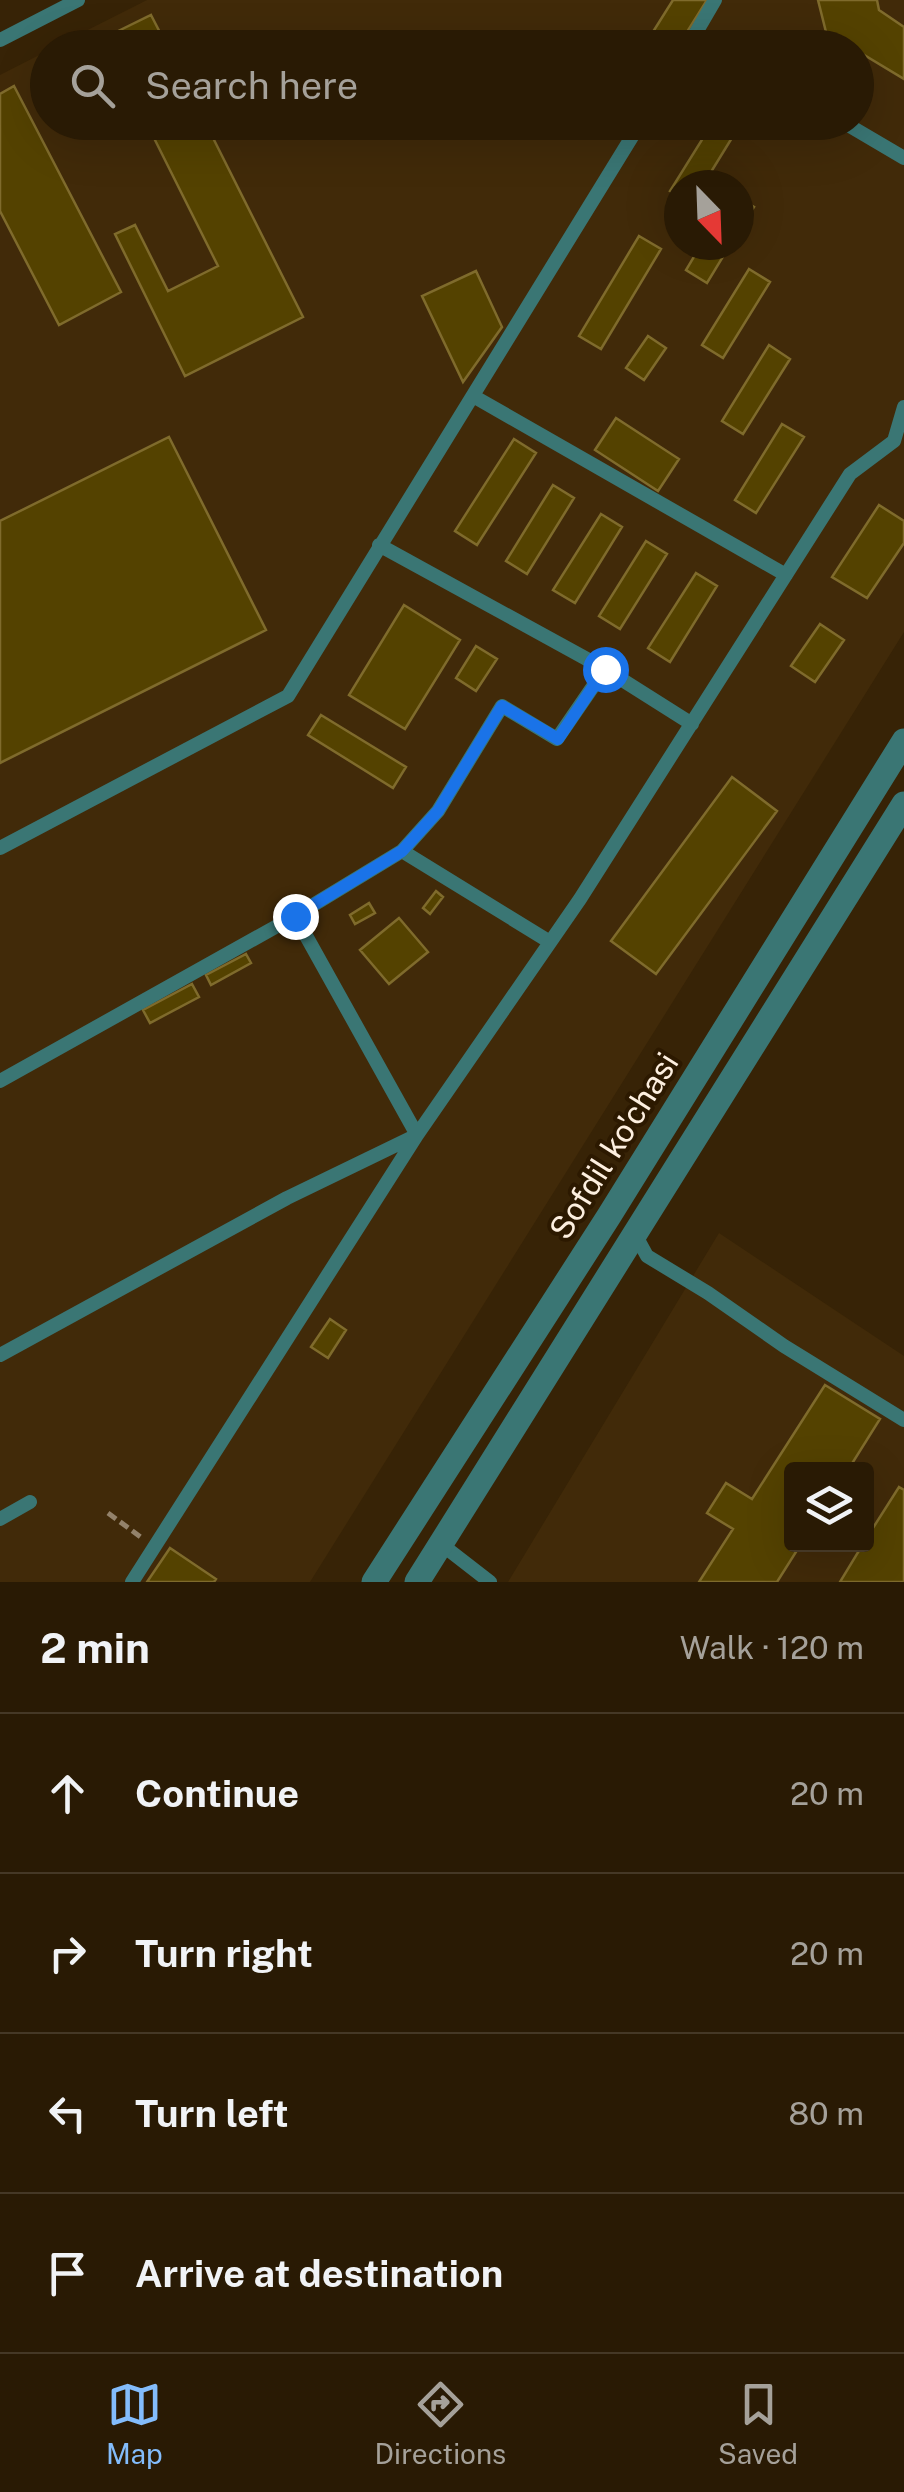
<!DOCTYPE html>
<html lang="en">
<head>
<meta charset="utf-8">
<style>
	:root { --surface:#291a04; --page:#31230e; --text:#f1f3f6; --muted:#a5a19a; --line:#453826; --accent:#83bcfb }
	body { margin:0; font-family:"Public Sans",sans-serif; background:var(--page); color:var(--text) }
	.controls { position:absolute; right:30px; bottom:30px; display:grid; overflow:hidden; border-radius:10px; box-shadow:0 10px 40px #0002 }
	.controls button { width:90px; height:90px; display:grid; place-items:center; padding:0; border:0; border-bottom:2px solid var(--line); background:var(--surface); color:var(--text); font:50px sans-serif }
	.compass { position:absolute; left:664px; top:170px; width:90px; height:90px; border-radius:50%; background:var(--surface); box-shadow:0 10px 40px #0002; rotate:157deg }
	.stop { position:absolute; width:30px; height:30px; margin:-22px; border:8px solid #1a73e8; border-radius:50%; background:#fff }
	.stop.end { background:#1a73e8; border-color:#fff; box-shadow:0 2px 10px #0008 }
	.list { margin:0; padding:0; list-style:none }
	h2 { display:flex; justify-content:space-between; align-items:center; height:130px; margin:0; padding:0 40px; font-size:42px }
	h2 small { font-size:32px; font-weight:400; color:var(--muted) }
	.list li { display:grid; grid-template-columns:65px 1fr auto; gap:30px; align-items:center; box-sizing:border-box; height:160px; padding:0 40px; border-top:2px solid var(--line) }
	.list b { display:block; font-size:38px; white-space:nowrap }
	.list em { font-size:32px; font-style:normal; color:var(--muted) }
	.icon { flex:none; width:55px; height:55px; fill:none; stroke:currentColor; stroke-width:2; stroke-linecap:round; stroke-linejoin:round }
	.map { position:relative; flex:none; width:904px; height:1582px; overflow:hidden }
	.search { position:absolute; background:var(--surface); box-shadow:0 10px 40px #0002; left:30px; right:30px; top:30px; height:110px; display:flex; align-items:center; gap:25px; box-sizing:border-box; padding:0 35px; border-radius:55px; color:var(--muted); font-size:38px }
	.sheet { height:770px; background:var(--surface) }
	nav { display:flex; justify-content:space-around; align-items:center; box-sizing:border-box; height:140px; border-top:2px solid var(--line); background:var(--surface); font-size:28px; color:var(--muted) }
	nav a { display:grid; justify-items:center; gap:5px }
	nav .on { color:var(--accent) }
	.map>svg:first-child { display:block }
	.built { fill:#412a09; fill-rule:evenodd }
	.building { fill:#544200; stroke:#7f6b2c; stroke-width:2.5 }
	.lines { fill:none; stroke-linecap:round; stroke-linejoin:round }
	.path { stroke:#93826b; stroke-width:5; stroke-dasharray:10 5; stroke-linecap:butt }
	.lane { stroke:#3a7674; stroke-width:14 }
	.street { stroke:#3a7674; stroke-width:25 }
	.route { stroke:#1a73e8; stroke-width:12 }
	.labels { text-anchor:middle; stroke-width:8; stroke-linejoin:round; paint-order:stroke }
	.street-label { font-size:32px; fill:#fdefdf; stroke:#2c1900 }
</style>
</head>
<body>
<div class="map">
<svg width="904" height="1582" viewBox="0 0 904 1582">
	<rect width="100%" height="100%" fill="#372306"/>
	<path class="built" d="M147 0H904V632L310 1582H0V75L47 51 48 122H856V48L54 47ZM679 185H739V245H679Z
		M719 1233 904 1356V1582H508ZM792 1470H866V1544H792Z"/>
	<path class="building" d="M673 0H707L677 48 651 35Z
		M818 0H877L879 10 904 27V79L826 32Z
		M151 15 168 48H108L104 38Z
		M14 86 121 292 59 325 0 211V94Z
		M146 122H205L303 317 185 376 115 234 135 225 168 291 218 266Z
		M713 122H729L738 128 703 185H679V196L670 191Z
		M739 198 754 207 739 231Z
		M639 236 661 249 601 349 579 336Z
		M701 245H730L707 283 686 270Z
		M749 269 770 282 723 358 702 345Z
		M476 271 502 327 463 382 422 296Z
		M648 336 666 348 644 380 626 368Z
		M769 345 790 359 743 434 722 421Z
		M616 418 679 459 658 491 595 450Z
		M782 424 804 437 756 513 735 500Z
		M169 437 266 630 0 763V521Z
		M514 439 536 453 477 545 455 531Z
		M553 485 574 498 527 574 506 561Z
		M879 505 904 521V543L867 598 832 577Z
		M601 514 622 527 575 603 553 590Z
		M646 541 667 554 620 629 599 616Z
		M696 573 717 586 670 662 648 648Z
		M404 605 460 640 405 729 349 695Z
		M820 624 844 640 815 682 791 666Z
		M476 646 497 659 476 691 456 678Z
		M321 715 406 767 393 788 308 735Z
		M732 777 777 811 656 974 611 941Z
		M436 891 443 897 430 914 423 908Z
		M369 903 375 913 355 924 350 915Z
		M399 918 428 952 389 984 360 950Z
		M246 954 251 963 211 985 206 975Z
		M192 984 199 997 150 1023 143 1010Z
		M330 1319 346 1330 328 1358 311 1347Z
		M825 1385 880 1419 848 1470H792V1544H801L777 1582H699L733 1529 707 1513 726 1483 752 1499Z
		M899 1487 904 1490V1582H840L863 1544H866V1539Z
		M170 1548 216 1579 214 1582H147Z"/>
	<g class="lines">
		<path class="path" d="M108 1513 142 1538"/>
		<path class="lane" d="M694 36 714 48
			M0 40 78 0
			M687 48 715 0
			M843 122 904 158
			M473 396 786 575
			M379 545 605 669 692 724
			M0 848 288 696 641 122
			M402 851 550 942
			M0 1081 295 916 402 851 438 811 502 706 557 739 605 669
			M635 1234 647 1256 708 1293 784 1346 904 1420
			M0 1355 287 1198 417 1135 295 916
			M0 1519 30 1502
			M441 1544 490 1582
			M132 1582 417 1135 580 899 850 474 894 441 904 407"/>
		<path class="street" d="M374 1582 609 1216 904 741
			M417 1582 904 804"/>
	</g>
	<g class="lines">
		<path class="route" d="M295 916 402 851 438 811 502 706 558 739 605 669"/>
	</g>
	<g class="labels">
		<g class="street-label">
			<text transform="translate(614 1146) rotate(-58)" y="11">Sofdil ko'chasi</text>
		</g>
	</g>
</svg>
<div class="controls">
<button><svg class="icon" aria-label="layers" viewBox="0 0 24 24"><path d="M12 4l9 5-9 5-9-5zM3 14l9 5 9-5"/></svg></button>
</div>
<svg class="compass" viewBox="-18 -18 36 36"><path d="M0-13l5 13h-10z" fill="#e53935"/><path d="M0 13l5-13h-10z" fill="#a5a19a"/></svg>
<div class="stop" style="left:605px;top:669px"></div>
<div class="stop end" style="left:295px;top:916px"></div>
<div class="search"><svg class="icon" aria-label="search" viewBox="0 0 24 24"><circle cx="10" cy="10" r="6"/><path d="M15 15l6 6"/></svg>Search here</div>
</div>
<section class="sheet">
<h2>2 min<small>Walk · 120 m</small></h2>
<ul class="list">
<li><svg class="icon" aria-label="ahead" viewBox="0 0 24 24"><path d="M12 20V5M6 11l6-6 6 6"/></svg><div><b>Continue</b></div><em>20 m</em></li>
<li><svg class="icon" aria-label="right" viewBox="0 0 24 24"><path d="M7 20v-9h11M14 6l5 5-5 5"/></svg><div><b>Turn right</b></div><em>20 m</em></li>
<li><svg class="icon" aria-label="left" viewBox="0 0 24 24"><path d="M17 20v-9H6M10 6l-5 5 5 5"/></svg><div><b>Turn left</b></div><em>80 m</em></li>
<li><svg class="icon" aria-label="arrive" viewBox="0 0 24 24"><path d="M6 21V4h12l-3 4 3 4H6"/></svg><div><b>Arrive at destination</b></div></li>
</ul>
</section>
<nav>
<a class="on"><svg class="icon" aria-label="map" viewBox="0 0 24 24"><path d="M3 6l6-2 6 2 6-2v14l-6 2-6-2-6 2zM9 4v14M15 6v14"/></svg>Map</a>
<a><svg class="icon" aria-label="directions" viewBox="0 0 24 24"><path d="M12 3l9 9-9 9-9-9zM9 14v-3h6M13 9l2 2-2 2"/></svg>Directions</a>
<a><svg class="icon" aria-label="saved" viewBox="0 0 24 24"><path d="M7 4h10v16l-5-4-5 4z"/></svg>Saved</a>
</nav>
</body>
</html>
